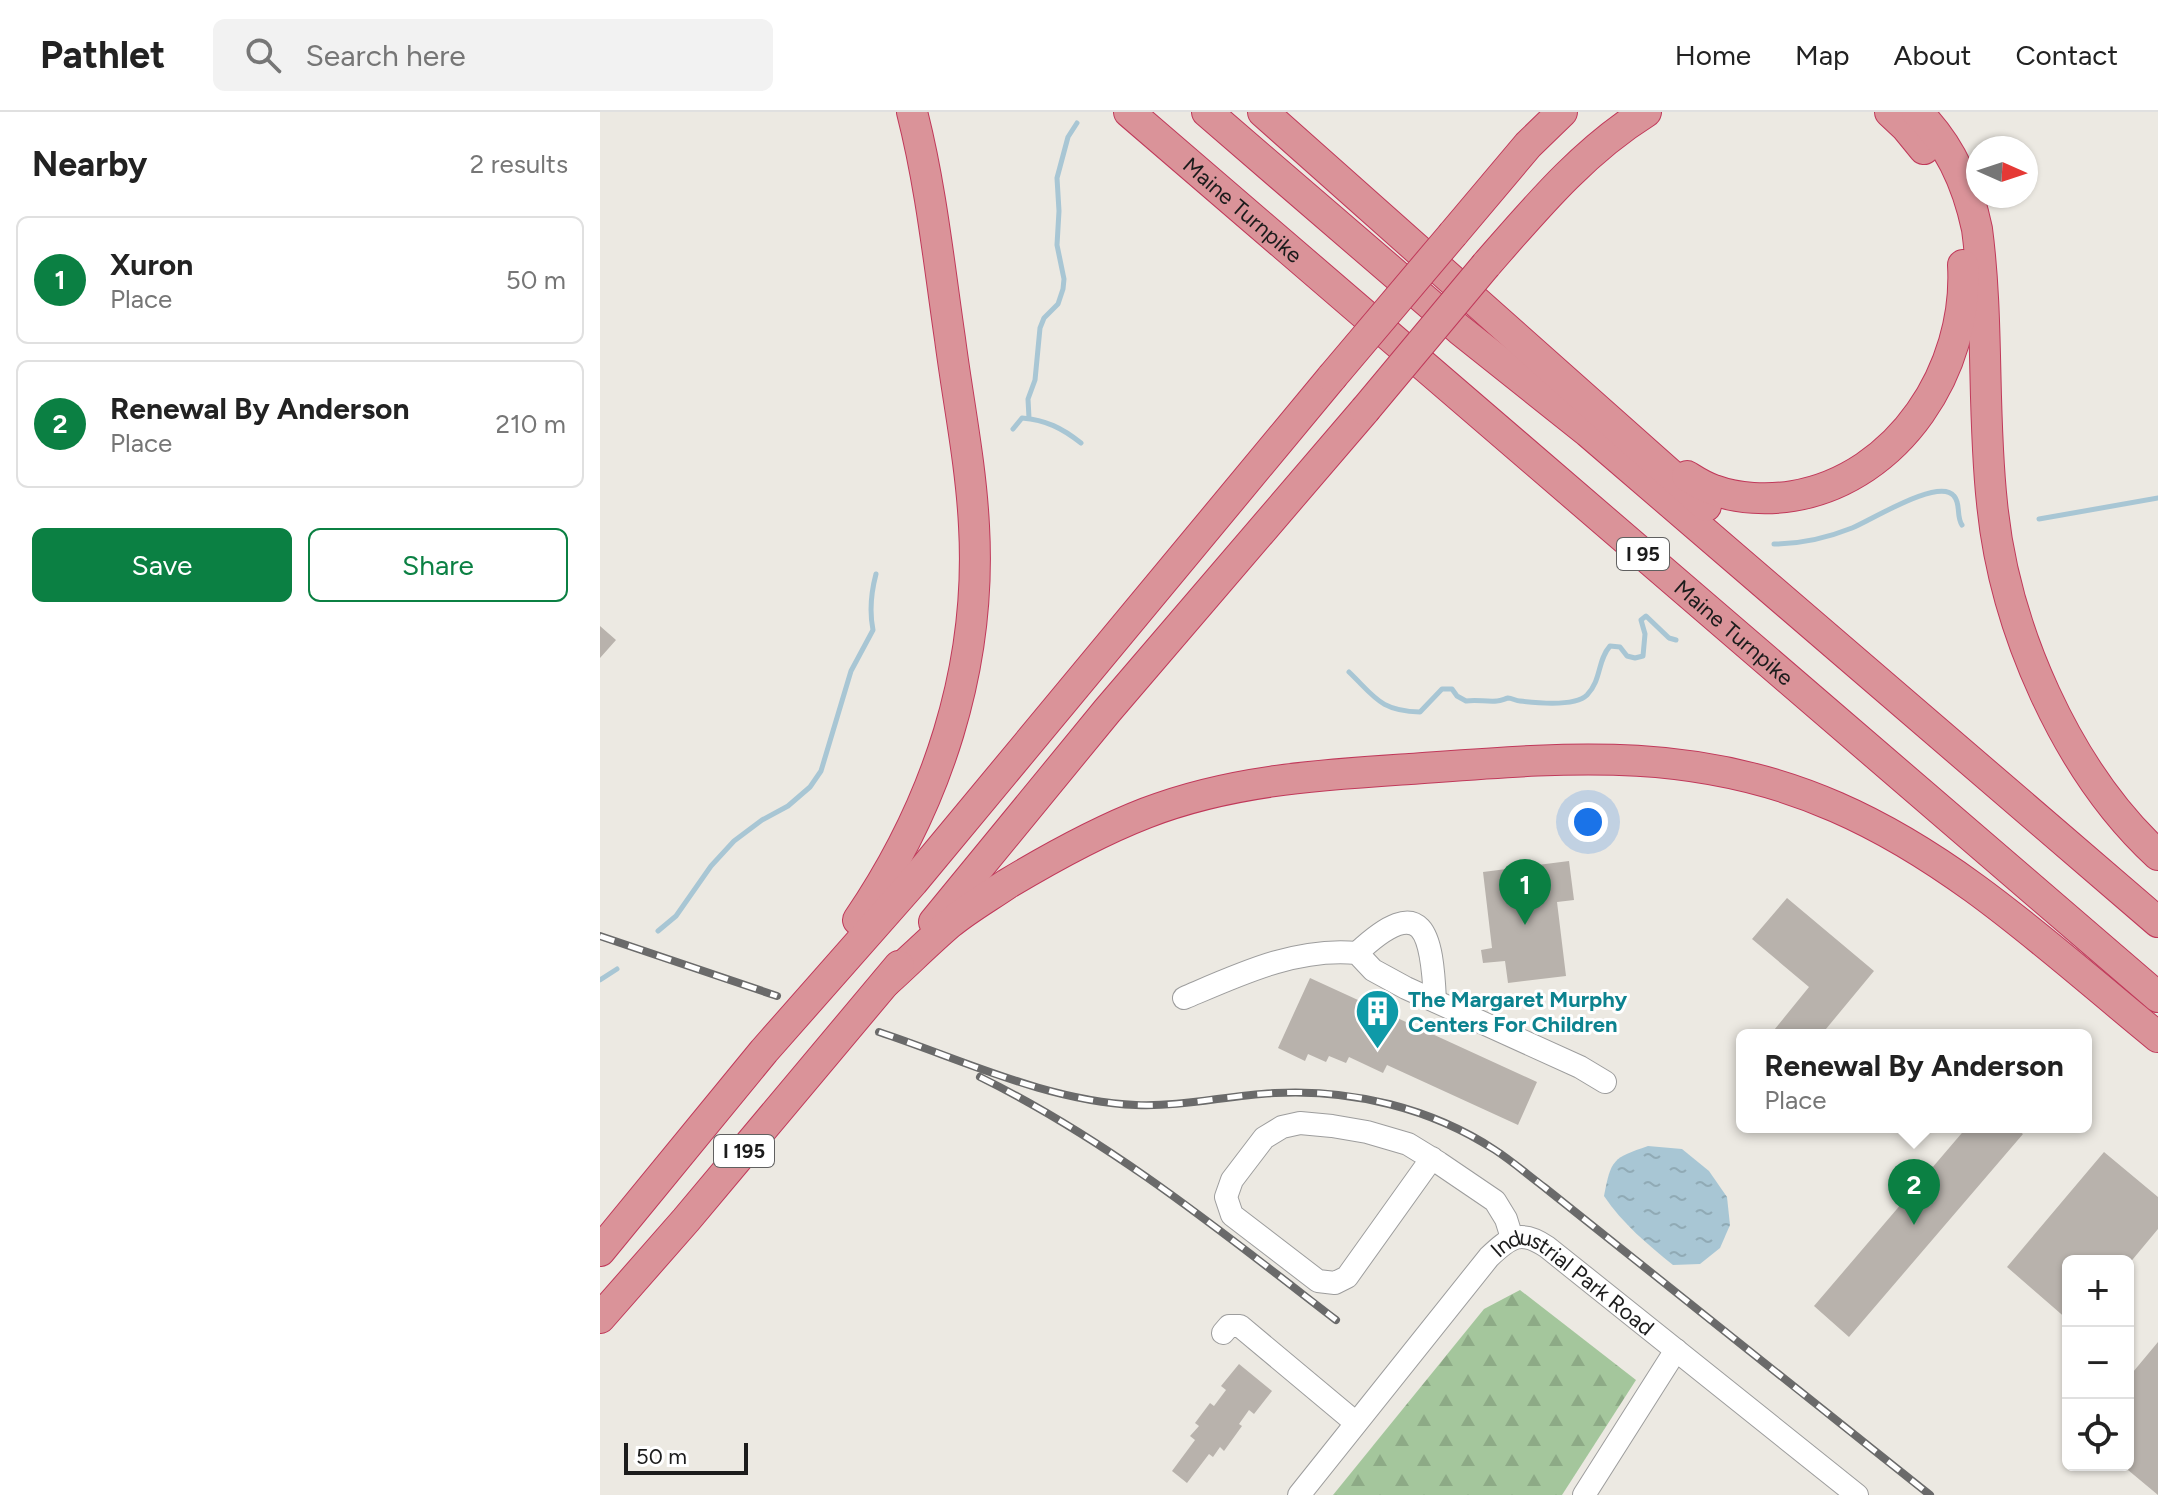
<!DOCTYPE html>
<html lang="en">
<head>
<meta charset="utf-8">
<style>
	:root { --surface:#fff; --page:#f2f2f2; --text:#222; --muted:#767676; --line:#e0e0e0; --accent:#0b8043 }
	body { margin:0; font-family:Figtree,sans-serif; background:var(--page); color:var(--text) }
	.controls { position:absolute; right:24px; bottom:24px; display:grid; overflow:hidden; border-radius:12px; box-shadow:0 2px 6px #0004 }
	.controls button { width:72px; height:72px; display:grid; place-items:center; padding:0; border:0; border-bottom:2px solid var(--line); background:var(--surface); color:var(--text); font:40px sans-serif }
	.compass { position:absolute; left:1366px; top:24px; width:72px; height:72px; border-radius:50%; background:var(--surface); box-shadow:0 2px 6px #0004; rotate:93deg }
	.scale { position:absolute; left:24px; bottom:20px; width:124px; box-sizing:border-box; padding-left:8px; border:4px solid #1c1c1c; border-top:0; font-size:22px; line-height:28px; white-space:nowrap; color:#1c1c1c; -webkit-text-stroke:6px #fff; paint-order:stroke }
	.you { position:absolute; left:988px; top:710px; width:28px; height:28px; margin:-20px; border:6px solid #fff; border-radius:50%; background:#1a73e8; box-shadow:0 0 0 12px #1a73e833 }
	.badge { display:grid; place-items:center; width:52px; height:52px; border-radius:50%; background:var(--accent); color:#fff; font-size:26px; font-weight:700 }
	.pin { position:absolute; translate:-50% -66px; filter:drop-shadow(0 2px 4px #0008) }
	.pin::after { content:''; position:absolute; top:42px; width:28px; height:24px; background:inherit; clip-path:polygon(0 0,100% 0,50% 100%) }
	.popup { position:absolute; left:1136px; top:917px; width:356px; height:104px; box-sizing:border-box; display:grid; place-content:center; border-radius:12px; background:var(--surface); filter:drop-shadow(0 2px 6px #0005); font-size:26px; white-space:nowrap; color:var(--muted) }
	.popup b { font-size:30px; color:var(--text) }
	.popup::after { content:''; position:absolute; left:50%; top:100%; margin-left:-16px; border:16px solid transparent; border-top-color:var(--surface) }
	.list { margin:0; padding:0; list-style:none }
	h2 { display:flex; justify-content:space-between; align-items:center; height:104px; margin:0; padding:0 32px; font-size:34px }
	h2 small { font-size:26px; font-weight:400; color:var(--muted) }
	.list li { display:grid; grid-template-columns:52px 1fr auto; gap:24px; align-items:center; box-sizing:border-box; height:128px; margin:0 16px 16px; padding:0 16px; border:2px solid var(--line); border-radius:12px }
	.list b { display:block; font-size:30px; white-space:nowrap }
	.list p { margin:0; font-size:26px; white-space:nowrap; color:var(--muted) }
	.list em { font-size:26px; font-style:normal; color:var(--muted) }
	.actions { display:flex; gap:16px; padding:24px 32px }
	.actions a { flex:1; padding:18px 0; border:2px solid var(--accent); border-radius:12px; text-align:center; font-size:28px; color:var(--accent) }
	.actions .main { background:var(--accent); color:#fff }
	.icon { flex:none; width:44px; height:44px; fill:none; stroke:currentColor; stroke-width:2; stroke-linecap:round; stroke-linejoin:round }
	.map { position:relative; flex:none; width:1558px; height:1383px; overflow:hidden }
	header { display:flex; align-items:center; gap:48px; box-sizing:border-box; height:112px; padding:0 40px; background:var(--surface); border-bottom:2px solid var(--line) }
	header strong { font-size:38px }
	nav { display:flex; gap:44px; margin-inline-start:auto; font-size:28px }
	.search { width:560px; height:72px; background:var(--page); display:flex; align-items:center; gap:20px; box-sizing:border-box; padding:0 28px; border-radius:12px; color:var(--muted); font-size:30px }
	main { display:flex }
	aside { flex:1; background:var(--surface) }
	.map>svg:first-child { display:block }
	.forest { fill:url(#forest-firs) }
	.water { fill:url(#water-ripples) }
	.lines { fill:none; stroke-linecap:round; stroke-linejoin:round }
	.stream { stroke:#a8c6d4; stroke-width:5 }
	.building { fill:#b8b2ac }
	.minor-casing { stroke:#9d9d9d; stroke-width:24 }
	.highway-casing { stroke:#c0395a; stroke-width:32 }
	.minor { stroke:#fff; stroke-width:22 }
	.highway { stroke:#da9399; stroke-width:30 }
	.rail-casing { stroke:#6a6a6a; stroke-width:8 }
	.rail { stroke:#fff; stroke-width:5; stroke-dasharray:15; stroke-linecap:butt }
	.highway-bridge-casing { stroke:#c0395a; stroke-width:32; stroke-linecap:butt }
	.highway-bridge { stroke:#da9399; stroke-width:30 }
	.labels { text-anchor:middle; stroke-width:6; stroke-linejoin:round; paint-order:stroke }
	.shield { fill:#fff; stroke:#606060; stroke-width:2 }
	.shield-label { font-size:20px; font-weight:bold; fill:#1c1c1c }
	.street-label { font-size:22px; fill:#1c1c1c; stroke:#fff }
	.culture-label { font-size:22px; font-weight:bold; fill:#0d838f; stroke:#fff; text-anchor:start }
</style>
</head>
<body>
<header>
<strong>Pathlet</strong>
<div class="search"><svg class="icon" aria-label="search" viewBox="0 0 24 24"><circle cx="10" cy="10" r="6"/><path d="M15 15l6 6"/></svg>Search here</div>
<nav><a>Home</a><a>Map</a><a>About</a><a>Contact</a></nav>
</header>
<main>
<aside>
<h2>Nearby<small>2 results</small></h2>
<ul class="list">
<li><span class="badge">1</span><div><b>Xuron</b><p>Place</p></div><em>50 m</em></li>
<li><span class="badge">2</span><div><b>Renewal By Anderson</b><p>Place</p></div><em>210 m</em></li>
</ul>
<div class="actions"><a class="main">Save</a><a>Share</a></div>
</aside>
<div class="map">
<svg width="1558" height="1383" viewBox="0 0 1558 1383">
	<defs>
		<pattern id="forest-firs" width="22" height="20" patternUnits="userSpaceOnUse" patternTransform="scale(2)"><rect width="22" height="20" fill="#a4c69c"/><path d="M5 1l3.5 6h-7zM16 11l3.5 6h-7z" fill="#8daa86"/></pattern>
		<pattern id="water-ripples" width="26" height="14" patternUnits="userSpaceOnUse" patternTransform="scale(2)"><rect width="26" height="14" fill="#a8c6d4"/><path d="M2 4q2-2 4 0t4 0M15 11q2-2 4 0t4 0" fill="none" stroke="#90aab5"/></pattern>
	</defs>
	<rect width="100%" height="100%" fill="#ece9e2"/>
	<path class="forest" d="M920 1178 1036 1268 962 1383H733L884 1197Z"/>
	<path class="water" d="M1048 1034 1082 1037 1109 1059 1127 1085 1130 1113 1120 1136 1100 1152 1073 1153C1047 1132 1023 1112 1004 1084 1011 1047 1013 1046 1048 1034Z"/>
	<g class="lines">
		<path class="stream" d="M429 306 428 287 435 268 440 216 444 206 458 192 463 177 464 167 457 133 459 99 457 66 468 25 477 11
			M413 317 422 306C446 308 462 316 481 331
			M1439 407 1558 386
			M1174 432C1200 432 1227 426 1252 416 1270 409 1339 365 1354 384 1361 392 1356 404 1362 413
			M749 560C775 585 780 599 820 600L842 577H852L857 584 866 589C877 587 885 590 897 589 901 589 904 587 908 586 912 586 916 589 920 589 937 591 975 595 987 583 1002 567 997 549 1010 534L1020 535 1027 544 1035 546 1043 544 1045 522 1041 508 1046 504 1069 526 1076 528
			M58 819 76 804 111 754 134 729 162 708 188 694 210 675 221 659 251 559 273 518C269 498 271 481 276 462
			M0 868 17 857"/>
	</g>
	<path class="building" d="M0 514 16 528 0 546Z
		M969 749 974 788 957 790 966 864 908 871 905 849 883 851 881 838 892 836 883 760Z
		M1187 786 1274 859 1221 923H1170L1209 875 1152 827Z
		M710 866 937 970 918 1013 787 953 783 961 749 945 746 951 729 944 726 950 708 942 705 949 678 936Z
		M1367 1015H1414L1423 1022 1249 1225 1214 1194Z
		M1504 1040 1558 1085V1117L1528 1153V1149H1468V1208L1407 1155Z
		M1558 1230V1383L1522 1353H1528V1266Z
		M639 1252 672 1279 654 1302 649 1298 639 1312 642 1314 624 1339 620 1335 613 1345 609 1342 587 1371 572 1359 595 1328 590 1324 599 1314 595 1311 610 1291 614 1294 626 1278 621 1274Z"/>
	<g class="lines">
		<defs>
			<g id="minor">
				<path d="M757 841C824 778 832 822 835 889"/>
				<path d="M584 886C638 863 696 835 757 841L773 858 806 876 980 955 1005 970"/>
				<path d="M832 1046 747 1165 735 1171 718 1169 632 1103 626 1085 632 1068 664 1026 682 1015 700 1011 732 1014 767 1020 808 1032 839 1051 895 1089 906 1107 912 1126"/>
				<path d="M623 1221 629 1214H640L756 1311"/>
				<path id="s1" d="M699 1383 889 1145C910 1125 921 1117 947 1135L1257 1383"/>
				<path d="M984 1383 1076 1238"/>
			</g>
			<g id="highway">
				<path id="s2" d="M529 0 1558 885"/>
				<path d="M607 0 860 218 988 320 1558 810"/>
				<path d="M663 0 1106 394"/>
				<path d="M1290 0 1306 15 1324 37"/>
				<path d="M1317 0C1349 31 1368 74 1377 117 1389 208 1382 300 1392 391 1404 515 1466 658 1558 743"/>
				<path d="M853 122 928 33 962 0"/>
				<path d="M886 153C935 97 982 40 1046 0"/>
				<path d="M1087 364C1095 369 1104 375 1114 378 1138 387 1168 388 1193 384 1299 366 1369 257 1363 153"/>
				<path d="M258 808C337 692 382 556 374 414 371 352 358 289 350 227 339 152 331 74 312 0"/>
				<path d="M334 810 507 599 765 298"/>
				<path d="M286 870C307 851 327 831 349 812 367 797 388 785 407 772 452 745 497 720 546 701 631 668 720 663 810 657 961 646 1093 632 1236 695 1358 748 1456 842 1558 925"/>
				<path d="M0 1139 164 939 313 770 732 265"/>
				<path d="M0 1206 86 1108 299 854"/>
			</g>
		</defs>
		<use href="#minor" class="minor-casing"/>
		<use href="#highway" class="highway-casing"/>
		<use href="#minor" class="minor"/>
		<use href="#highway" class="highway"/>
		<defs>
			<path id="rail" d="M0 824 177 884
				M279 920C363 948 447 989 536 993 582 995 629 983 675 981 752 977 831 996 895 1038 912 1049 928 1063 944 1075L1330 1383
				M380 965C510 1029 622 1120 736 1208"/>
		</defs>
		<use href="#rail" class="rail-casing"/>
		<use href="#rail" class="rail"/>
		<defs>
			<path id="highway-bridge" d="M732 265 853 122
				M765 298 886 153"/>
		</defs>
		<use href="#highway-bridge" class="highway-bridge-casing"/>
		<use href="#highway-bridge" class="highway-bridge"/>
	</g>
	<defs>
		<symbol id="building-pin" viewBox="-11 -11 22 30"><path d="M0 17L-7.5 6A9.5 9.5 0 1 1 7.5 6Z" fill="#0f9aa8" stroke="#fff"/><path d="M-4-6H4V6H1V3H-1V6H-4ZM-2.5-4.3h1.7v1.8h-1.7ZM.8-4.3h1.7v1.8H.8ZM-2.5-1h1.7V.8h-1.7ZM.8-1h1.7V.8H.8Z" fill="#fff"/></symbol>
	</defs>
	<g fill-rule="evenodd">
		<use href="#building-pin" x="752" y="874" width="51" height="69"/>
	</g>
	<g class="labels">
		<g class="shield">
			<rect x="1017" y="426" width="52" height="32" rx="6"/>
			<rect x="114" y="1023" width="60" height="32" rx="6"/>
		</g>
		<g class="shield-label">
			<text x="1043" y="449">I 95</text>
			<text x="144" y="1046">I 195</text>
		</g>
		<g class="street-label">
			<text dy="8" stroke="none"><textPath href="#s2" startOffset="150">Maine Turnpike</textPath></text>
			<text dy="8" stroke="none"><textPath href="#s2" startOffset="798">Maine Turnpike</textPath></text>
			<text dy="8" stroke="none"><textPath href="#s1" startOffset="408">Industrial Park Road</textPath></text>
		</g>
		<g class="culture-label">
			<text x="808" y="895">The Margaret Murphy<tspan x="808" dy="25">Centers For Children</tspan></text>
		</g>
	</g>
</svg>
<div class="controls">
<button>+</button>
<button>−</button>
<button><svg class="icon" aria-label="locate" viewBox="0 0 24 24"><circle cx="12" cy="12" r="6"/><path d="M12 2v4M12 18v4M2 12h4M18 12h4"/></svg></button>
</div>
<svg class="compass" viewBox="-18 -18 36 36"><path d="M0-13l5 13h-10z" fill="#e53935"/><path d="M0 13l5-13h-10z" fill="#767676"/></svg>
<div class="scale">50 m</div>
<div class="you"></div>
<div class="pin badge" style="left:925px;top:813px">1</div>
<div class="pin badge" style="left:1314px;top:1113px">2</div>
<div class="popup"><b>Renewal By Anderson</b>Place</div>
</div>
</main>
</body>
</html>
